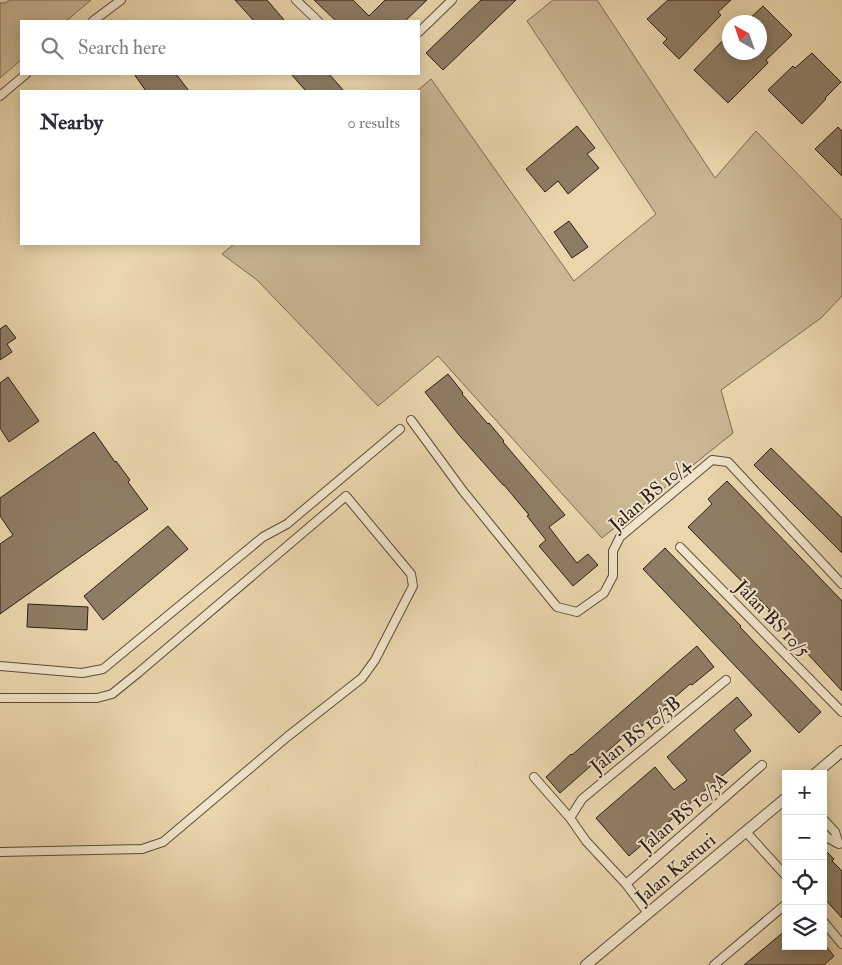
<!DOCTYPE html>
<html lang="en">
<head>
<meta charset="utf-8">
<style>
	:root { --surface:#fff; --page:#f2f2f3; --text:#2b2b33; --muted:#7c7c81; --line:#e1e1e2 }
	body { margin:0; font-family:"IM FELL Double Pica",serif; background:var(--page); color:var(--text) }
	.controls { position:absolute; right:15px; bottom:15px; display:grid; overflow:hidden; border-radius:0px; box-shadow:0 2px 12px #0003 }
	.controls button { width:45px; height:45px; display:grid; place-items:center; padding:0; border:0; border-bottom:1px solid var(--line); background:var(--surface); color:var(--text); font:25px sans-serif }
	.compass { position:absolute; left:722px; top:15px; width:45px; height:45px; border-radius:50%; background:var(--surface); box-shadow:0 2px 12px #0003; rotate:320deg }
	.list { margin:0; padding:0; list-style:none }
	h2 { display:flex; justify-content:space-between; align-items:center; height:65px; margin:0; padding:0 20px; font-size:21px }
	h2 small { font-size:16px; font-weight:400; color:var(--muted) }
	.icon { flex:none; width:28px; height:28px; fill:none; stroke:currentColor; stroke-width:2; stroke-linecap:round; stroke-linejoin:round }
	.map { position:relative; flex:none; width:842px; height:965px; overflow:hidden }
	.search { position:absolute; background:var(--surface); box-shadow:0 2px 12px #0003; left:20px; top:20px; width:400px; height:55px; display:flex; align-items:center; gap:12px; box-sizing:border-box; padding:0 18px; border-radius:0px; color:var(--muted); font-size:19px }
	.panel { position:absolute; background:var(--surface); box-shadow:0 2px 12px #0003; left:20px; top:90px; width:400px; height:155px; border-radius:0px }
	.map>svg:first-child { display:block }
	.green { fill:#cab794; stroke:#7a6a56 }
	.building { fill:#8e7d65; stroke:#2b1d17 }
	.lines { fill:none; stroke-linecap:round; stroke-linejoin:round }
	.minor-casing { stroke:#5b4b3c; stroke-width:10 }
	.tertiary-casing { stroke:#5b4b3c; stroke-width:12 }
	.minor { stroke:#f1e4ca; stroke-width:8 }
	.tertiary { stroke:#f1e4ca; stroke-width:10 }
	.labels { text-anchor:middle; stroke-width:4; stroke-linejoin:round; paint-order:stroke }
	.street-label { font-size:19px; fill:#2b1d17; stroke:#f1e4ca }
</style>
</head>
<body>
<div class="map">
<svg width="842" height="965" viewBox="0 0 842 965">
	<rect width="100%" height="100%" fill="#ead6ad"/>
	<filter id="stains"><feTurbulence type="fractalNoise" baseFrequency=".004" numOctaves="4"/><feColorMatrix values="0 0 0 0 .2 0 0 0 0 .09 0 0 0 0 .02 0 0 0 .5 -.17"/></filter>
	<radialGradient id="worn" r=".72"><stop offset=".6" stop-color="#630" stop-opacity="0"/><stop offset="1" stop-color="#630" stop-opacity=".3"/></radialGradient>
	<path class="green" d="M10 0H91L66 21H21V60L0 78V3H5Z
		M553 0H597L715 178 756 131 842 220V296L821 318 721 390 733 433 602 538 438 356 378 406 257 280 222 254 234 244H419V91H417L431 79 574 281 656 214 527 21Z"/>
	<path class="building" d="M235 0H267L285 21H254Z
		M314 0H353L369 16 385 0H427L405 21H336Z
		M481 0H516L443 70 426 53Z
		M668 0H731L718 12 721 15 679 59 663 43 667 39 647 19Z
		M763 6 792 35 766 60 768 63 728 103 694 70 730 33V52H760V22H746Z
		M812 53 841 82 825 98 826 99 802 124 768 90 793 66 795 68Z
		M134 74H176L189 91H146Z
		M291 74H329L344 91H306Z
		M577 126 595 148 587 154 599 168 568 194 558 181 545 192 526 169Z
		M838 127 842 131V176L815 149Z
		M569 221 588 247 572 258 554 232Z
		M6 325 16 338 7 344 12 352 0 360V329Z
		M448 374 463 393 462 394 488 424 489 423 504 441 503 442 565 515 549 527 562 544 577 563 588 554 598 565 573 586 539 546 546 540 527 516 529 515 504 485H503L459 435 425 392Z
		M8 377 39 421 9 442 0 428V383Z
		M94 432 115 462 116 461 130 480 128 482 148 509 0 614V544L13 535 0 516V498Z
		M771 448 842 518V553L754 465Z
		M727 481 842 601V691L768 611 770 610 688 527 712 504 708 499Z
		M168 526 188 549 103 620 84 596Z
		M665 548 741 626 740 627 821 712 799 733 643 569Z
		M28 604 88 607 87 630 27 627Z
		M697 646 714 667 692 685 690 684 629 737 627 734 560 793 546 777 571 754 572 755 675 665Z
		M737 697 752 715 734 730 751 751 629 856 596 818 655 767 674 790 687 780 667 757Z
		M823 848 834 859 832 861 842 871V918L823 897Z
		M786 930V946H826L834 956 824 965H744Z"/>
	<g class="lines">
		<defs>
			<path id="minor" d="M296 0 318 21
				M93 21 121 0
				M419 32 452 0
				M0 96 26 74
				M411 420 463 491 557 607 577 612 604 593 613 576V551L620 537 712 460 728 462 842 584
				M680 547 842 712
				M0 666 82 673 103 669 263 537 287 524 400 429
				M0 698H97L112 694 138 673 346 496 411 574 413 586 375 660 362 678 287 737 163 842 142 849 0 852
				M534 777 570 818 586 841 626 884 648 913
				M570 818 582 799 726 680
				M823 819 835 832 839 844
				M746 832 786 876
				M823 832 828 838 839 844
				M626 884 762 765
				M823 921 842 944
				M714 965 786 904"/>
			<path id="tertiary" d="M815 774 842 751
				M586 965 786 798"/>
		</defs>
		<use href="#minor" class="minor-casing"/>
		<use href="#tertiary" class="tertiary-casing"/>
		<use href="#minor" class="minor"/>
		<use href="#tertiary" class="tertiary"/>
	</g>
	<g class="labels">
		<g class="street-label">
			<text transform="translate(649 494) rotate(-41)" y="7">Jalan BS 10/4</text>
			<text transform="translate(773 618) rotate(46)" y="7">Jalan BS 10/5</text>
			<text transform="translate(635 734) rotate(-39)" y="7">Jalan BS 10/3B</text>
			<text transform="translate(683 812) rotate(-41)" y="7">Jalan BS 10/3A</text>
			<text transform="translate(675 868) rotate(-40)" y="7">Jalan Kasturi</text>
		</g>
	</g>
	<rect width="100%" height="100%" filter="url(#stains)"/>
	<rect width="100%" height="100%" fill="url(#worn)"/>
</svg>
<div class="controls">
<button>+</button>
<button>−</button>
<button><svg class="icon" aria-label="locate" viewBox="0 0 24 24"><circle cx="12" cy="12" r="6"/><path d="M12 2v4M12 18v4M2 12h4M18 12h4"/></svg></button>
<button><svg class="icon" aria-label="layers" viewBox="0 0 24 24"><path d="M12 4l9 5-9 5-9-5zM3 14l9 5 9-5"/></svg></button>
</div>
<svg class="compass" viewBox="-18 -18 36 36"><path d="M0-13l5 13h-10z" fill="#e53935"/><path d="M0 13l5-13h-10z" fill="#7c7c81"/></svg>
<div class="search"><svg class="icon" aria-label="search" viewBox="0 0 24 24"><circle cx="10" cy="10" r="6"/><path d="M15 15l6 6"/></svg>Search here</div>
<section class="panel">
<h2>Nearby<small>0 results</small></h2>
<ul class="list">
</ul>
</section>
</div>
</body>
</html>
